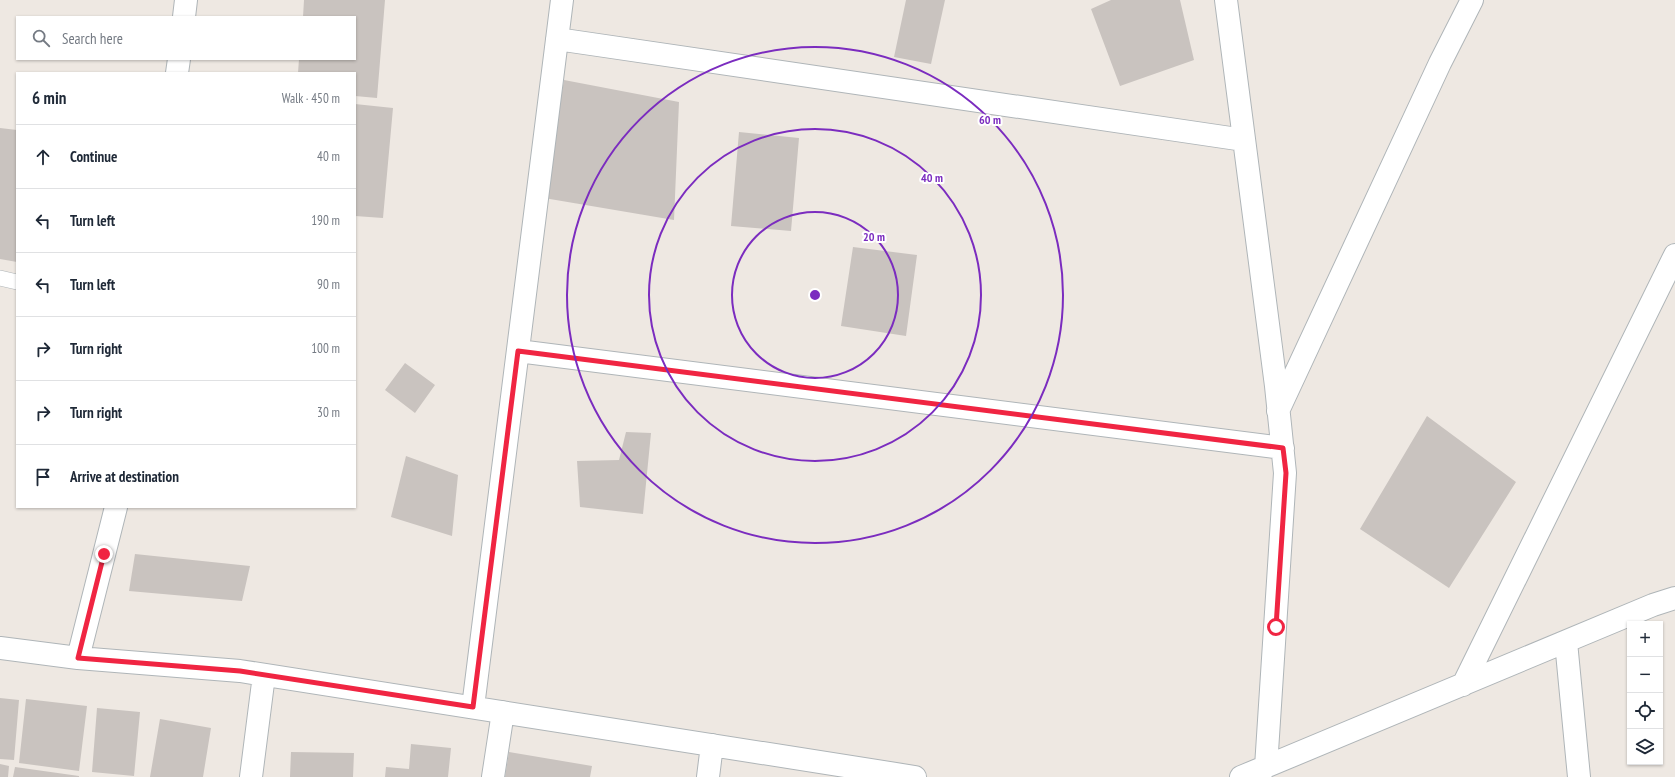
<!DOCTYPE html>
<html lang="en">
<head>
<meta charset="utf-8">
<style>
	:root { --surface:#fff; --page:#f6f6f7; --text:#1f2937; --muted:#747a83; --line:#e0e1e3 }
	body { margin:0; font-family:"PT Sans Narrow",sans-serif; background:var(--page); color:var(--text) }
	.controls { position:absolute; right:12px; bottom:12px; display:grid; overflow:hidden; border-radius:0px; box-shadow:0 1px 3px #0004 }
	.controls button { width:36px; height:36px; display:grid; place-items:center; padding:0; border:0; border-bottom:1px solid var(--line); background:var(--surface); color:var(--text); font:20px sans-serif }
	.stop { position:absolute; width:12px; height:12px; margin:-9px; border:3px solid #f02542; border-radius:50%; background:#fff }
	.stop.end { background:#f02542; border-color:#fff; box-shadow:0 1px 4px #0008 }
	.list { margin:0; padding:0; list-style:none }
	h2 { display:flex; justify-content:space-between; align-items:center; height:52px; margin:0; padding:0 16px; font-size:17px }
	h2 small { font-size:13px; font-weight:400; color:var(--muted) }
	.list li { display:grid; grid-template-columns:26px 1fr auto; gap:12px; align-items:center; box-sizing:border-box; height:64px; padding:0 16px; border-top:1px solid var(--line) }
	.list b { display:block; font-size:15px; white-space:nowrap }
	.list em { font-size:13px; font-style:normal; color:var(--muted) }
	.icon { flex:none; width:22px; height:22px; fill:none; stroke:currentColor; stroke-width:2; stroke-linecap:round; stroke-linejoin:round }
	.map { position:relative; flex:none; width:1675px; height:777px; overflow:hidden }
	.search { position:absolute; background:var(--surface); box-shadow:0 1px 3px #0004; left:16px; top:16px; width:340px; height:44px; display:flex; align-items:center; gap:10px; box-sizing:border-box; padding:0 14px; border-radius:0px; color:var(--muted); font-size:15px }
	.panel { position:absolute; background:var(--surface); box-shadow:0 1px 3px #0004; left:16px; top:72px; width:340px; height:436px; border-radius:0px }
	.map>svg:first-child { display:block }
	.building { fill:#c9c3bf }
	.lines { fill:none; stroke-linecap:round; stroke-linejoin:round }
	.lane-casing { stroke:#afb5b8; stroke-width:16 }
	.street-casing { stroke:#afb5b8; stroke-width:24 }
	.lane { stroke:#fff; stroke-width:15 }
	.street { stroke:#fff; stroke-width:22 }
	.route { stroke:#f02542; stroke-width:5 }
	.ring { fill:none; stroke:#7b2cbf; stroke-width:2 }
	.centre { fill:#7b2cbf; stroke:#fff; stroke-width:2 }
	.ring-label { font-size:12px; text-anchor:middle; font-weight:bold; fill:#7b2cbf; stroke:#fff; stroke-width:4; stroke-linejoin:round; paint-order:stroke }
</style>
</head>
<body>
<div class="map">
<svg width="1675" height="777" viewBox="0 0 1675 777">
	<rect width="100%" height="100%" fill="#eee8e2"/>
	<path class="building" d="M304 0H385L377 98 355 96V73H298L299 59H355V17H303Z
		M906 0H945L931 64 894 57Z
		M1111 0H1180L1194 60 1120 86 1091 9Z
		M564 80 679 102 674 220 544 198Z
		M355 104 393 108 383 218 355 216Z
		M0 128 17 130V262L0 259Z
		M739 132 799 138 791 231 731 226Z
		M853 247 917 255 906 336 841 326Z
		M405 363 435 385 415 413 385 390Z
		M1427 416 1516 482 1449 588 1360 529Z
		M626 432 651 433 643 514 580 507 577 461 619 460Z
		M406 456 458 475 452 536 391 517Z
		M135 554 250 566 242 601 129 591Z
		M0 698 19 700 14 760 0 759Z
		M26 699 87 706 79 771 19 763Z
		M97 708 140 712 134 776 92 772Z
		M160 719 211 728 203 777H150Z
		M411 744 451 748 448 777H385L386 767 409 769Z
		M291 752 354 753 353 777H290Z
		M509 752 592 766 590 777H505Z
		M0 764 9 766 8 777H0Z
		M15 767 79 776V777H13Z"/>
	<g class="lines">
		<defs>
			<path id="lane" d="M0 278 17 282"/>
			<path id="street" d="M1226 0 1276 386 1285 473 1266 767
				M184 17 186 0
				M557 39 1244 140
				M177 73 179 59
				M518 351 1283 448
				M1278 411 1440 63 1472 0
				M1566 642 1579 777
				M0 648 78 658 240 671 915 777
				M78 658 116 507
				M1463 685 1675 255
				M473 707 562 0
				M251 777 264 675
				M493 777 503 712
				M708 777 712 745
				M1241 777 1653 605 1675 598"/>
		</defs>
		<use href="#lane" class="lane-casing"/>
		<use href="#street" class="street-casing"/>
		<use href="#lane" class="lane"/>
		<use href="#street" class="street"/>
	</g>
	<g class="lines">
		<path class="route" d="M104 554 78 658 240 671 473 707 518 351 1283 448 1286 473 1276 627"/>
	</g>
	<g class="ring">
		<circle cx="815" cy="295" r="83"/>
		<circle cx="815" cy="295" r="166"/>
		<circle cx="815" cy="295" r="248"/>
	</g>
	<circle cx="815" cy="295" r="6" class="centre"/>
	<g class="ring-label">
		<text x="990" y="124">60 m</text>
		<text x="932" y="182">40 m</text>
		<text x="874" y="241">20 m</text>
	</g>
</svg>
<div class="controls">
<button>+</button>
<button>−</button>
<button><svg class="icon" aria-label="locate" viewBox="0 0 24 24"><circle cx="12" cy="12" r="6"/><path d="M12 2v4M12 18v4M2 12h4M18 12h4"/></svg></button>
<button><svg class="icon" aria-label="layers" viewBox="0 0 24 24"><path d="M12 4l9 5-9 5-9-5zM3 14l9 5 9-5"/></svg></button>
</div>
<div class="stop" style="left:1276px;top:627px"></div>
<div class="stop end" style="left:104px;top:554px"></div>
<div class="search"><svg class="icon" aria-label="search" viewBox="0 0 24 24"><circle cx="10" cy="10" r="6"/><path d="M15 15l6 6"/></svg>Search here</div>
<section class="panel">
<h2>6 min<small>Walk · 450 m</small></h2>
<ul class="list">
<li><svg class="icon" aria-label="ahead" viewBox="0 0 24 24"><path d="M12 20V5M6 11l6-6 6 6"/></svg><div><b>Continue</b></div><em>40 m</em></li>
<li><svg class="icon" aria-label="left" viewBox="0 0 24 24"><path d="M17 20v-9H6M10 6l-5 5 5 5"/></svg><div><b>Turn left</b></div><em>190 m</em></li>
<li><svg class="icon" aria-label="left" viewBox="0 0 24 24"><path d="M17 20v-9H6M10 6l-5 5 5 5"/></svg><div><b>Turn left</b></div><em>90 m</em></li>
<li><svg class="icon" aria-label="right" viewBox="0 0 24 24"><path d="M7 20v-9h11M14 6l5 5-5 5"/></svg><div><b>Turn right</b></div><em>100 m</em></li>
<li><svg class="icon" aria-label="right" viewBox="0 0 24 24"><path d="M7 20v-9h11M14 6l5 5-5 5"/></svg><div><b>Turn right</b></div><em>30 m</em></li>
<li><svg class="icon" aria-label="arrive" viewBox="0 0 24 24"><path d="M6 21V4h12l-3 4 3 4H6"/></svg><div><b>Arrive at destination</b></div></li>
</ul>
</section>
</div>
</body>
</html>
